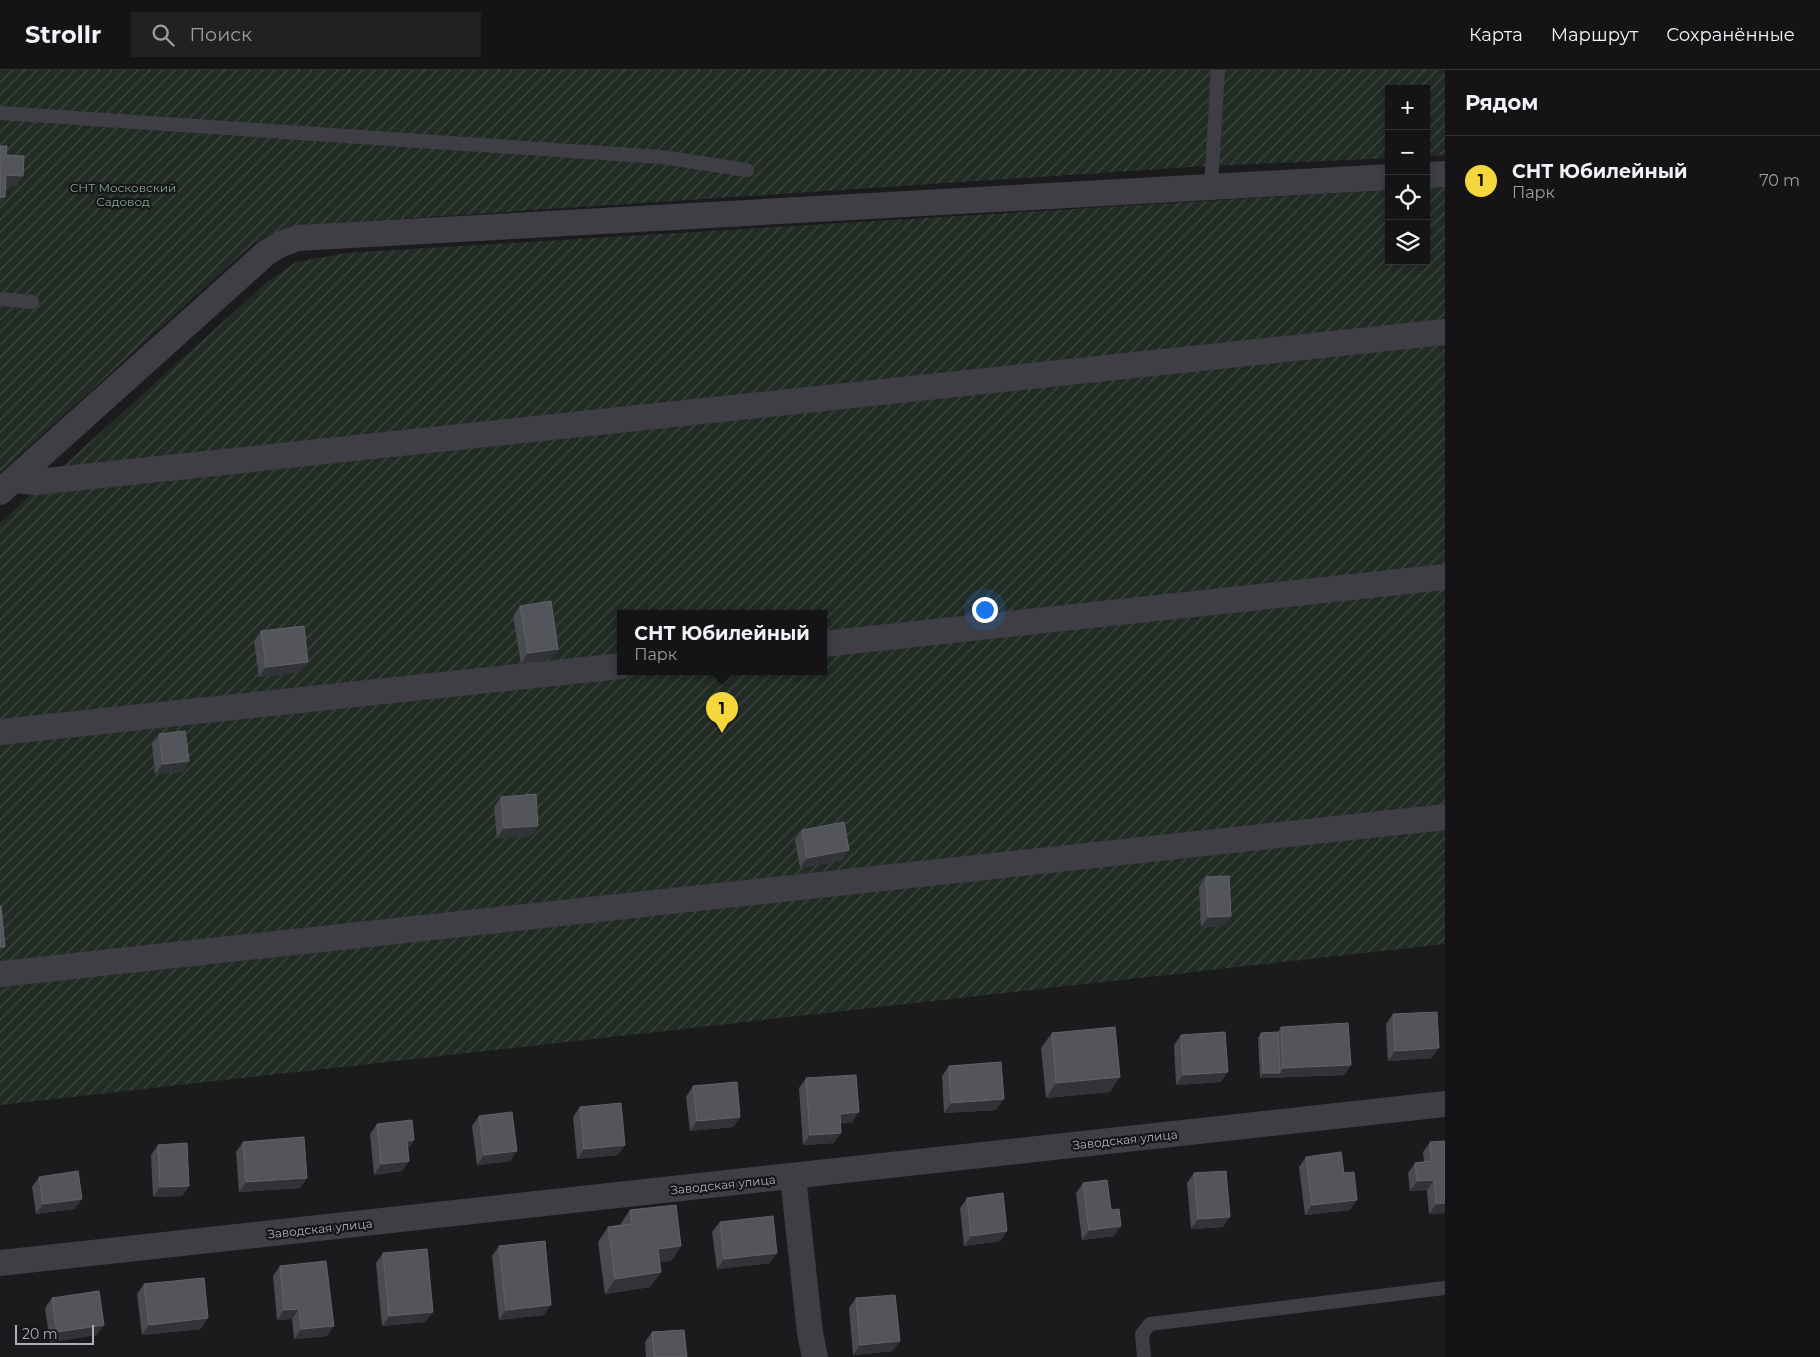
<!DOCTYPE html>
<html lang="ru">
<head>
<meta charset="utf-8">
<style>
	:root { --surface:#141416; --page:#212123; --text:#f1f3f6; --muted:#9d9ea1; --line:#333335; --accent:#f5d73b }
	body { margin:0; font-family:Montserrat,sans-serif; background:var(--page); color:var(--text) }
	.controls { position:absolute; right:15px; top:15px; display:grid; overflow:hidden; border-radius:0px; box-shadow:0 2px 8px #0003 }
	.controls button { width:45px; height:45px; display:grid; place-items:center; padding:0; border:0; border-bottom:1px solid var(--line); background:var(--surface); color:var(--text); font:25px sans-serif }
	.scale { position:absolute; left:15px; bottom:12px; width:79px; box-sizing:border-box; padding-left:5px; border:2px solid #adafbd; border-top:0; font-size:14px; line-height:18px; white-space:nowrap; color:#adafbd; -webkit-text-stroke:4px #161618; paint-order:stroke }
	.you { position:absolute; left:984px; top:539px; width:18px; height:18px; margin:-12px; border:4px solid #fff; border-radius:50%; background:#1a73e8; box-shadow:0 0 0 8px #1a73e833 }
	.badge { display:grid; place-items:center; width:32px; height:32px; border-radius:50%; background:var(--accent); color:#111; font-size:16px; font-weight:700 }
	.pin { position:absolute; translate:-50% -41px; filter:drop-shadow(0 1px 2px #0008) }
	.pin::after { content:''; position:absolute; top:26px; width:18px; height:15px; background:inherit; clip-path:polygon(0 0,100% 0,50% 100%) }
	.popup { position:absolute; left:617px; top:540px; width:210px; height:65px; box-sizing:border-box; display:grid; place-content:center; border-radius:0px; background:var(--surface); filter:drop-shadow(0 1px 4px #0005); font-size:16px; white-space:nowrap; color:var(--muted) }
	.popup b { font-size:19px; color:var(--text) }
	.popup::after { content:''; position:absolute; left:50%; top:100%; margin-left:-10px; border:10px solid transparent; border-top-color:var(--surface) }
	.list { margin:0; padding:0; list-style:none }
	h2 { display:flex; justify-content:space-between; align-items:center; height:65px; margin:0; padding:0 20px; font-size:21px }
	h2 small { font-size:16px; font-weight:400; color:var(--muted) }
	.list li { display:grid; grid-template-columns:32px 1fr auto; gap:15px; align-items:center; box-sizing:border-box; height:90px; padding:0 20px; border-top:1px solid var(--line) }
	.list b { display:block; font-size:19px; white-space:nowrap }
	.list p { margin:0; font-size:16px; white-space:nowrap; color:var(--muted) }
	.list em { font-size:16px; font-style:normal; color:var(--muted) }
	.icon { flex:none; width:28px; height:28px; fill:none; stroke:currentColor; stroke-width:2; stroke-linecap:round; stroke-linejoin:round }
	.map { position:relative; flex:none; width:1445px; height:1287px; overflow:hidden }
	header { display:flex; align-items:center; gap:30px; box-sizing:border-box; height:70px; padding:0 25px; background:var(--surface); border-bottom:1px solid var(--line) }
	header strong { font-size:24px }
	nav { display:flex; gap:28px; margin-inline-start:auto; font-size:18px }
	.search { width:350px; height:45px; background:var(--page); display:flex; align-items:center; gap:12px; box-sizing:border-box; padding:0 18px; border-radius:0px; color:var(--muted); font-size:19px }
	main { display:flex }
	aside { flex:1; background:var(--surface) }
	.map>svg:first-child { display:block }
	.garden { fill:url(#garden-furrows); fill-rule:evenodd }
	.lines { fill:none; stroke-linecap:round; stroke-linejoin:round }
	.service { stroke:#3e3e44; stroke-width:14 }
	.minor { stroke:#3e3e44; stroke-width:26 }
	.wall { fill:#494b4f }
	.shaded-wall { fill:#323336 }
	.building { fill:#54555b; stroke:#62636a }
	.labels { text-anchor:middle; stroke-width:4.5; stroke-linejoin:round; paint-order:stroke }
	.park-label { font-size:12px; fill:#84a88d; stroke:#161618 }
	.street-label { font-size:12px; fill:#adafbd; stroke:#161618 }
</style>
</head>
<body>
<header>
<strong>Strollr</strong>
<div class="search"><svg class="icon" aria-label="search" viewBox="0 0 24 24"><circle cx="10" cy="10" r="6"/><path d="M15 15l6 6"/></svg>Поиск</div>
<nav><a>Карта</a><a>Маршрут</a><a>Сохранённые</a></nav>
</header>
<main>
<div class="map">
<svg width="1445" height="1287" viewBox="0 0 1445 1287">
	<defs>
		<pattern id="garden-furrows" width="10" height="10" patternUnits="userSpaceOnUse" patternTransform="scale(1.25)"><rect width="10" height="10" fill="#222c25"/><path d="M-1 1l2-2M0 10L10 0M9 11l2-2" fill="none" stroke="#3f4843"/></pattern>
	</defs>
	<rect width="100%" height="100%" fill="#1b1b1d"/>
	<path class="garden" d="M0 0H1445V85L1426 86V19H1389V88L1191 97 293 156 254 173 0 403Z
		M1445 116V874L0 1035V453L267 212 296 192 346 183 1389 120V191H1426V118ZM621 544H823V602H621Z"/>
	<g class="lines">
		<path class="service" d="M0 43 662 87 747 100
			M1211 116 1218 0
			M0 229 32 232
			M1144 1287 1142 1264 1150 1254 1445 1218"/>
		<path class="minor" d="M1426 105 1445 104
			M15 410 36 412 1445 262
			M0 422 266 183 281 174 298 168 1389 107
			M823 574 1445 507
			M0 662 621 596
			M0 904 1445 747
			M793 1107 810 1263 815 1287
			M0 1193 1445 1034"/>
	</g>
	<path class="wall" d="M520 536 551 589 521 594 513 546Z
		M261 561 301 602 259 607 254 571Z
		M159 664 189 691 182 702 155 704 152 674Z
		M501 727 538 756 531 766 497 768 494 737Z
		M802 760 849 780 842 790 800 798 795 770Z
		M1206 807 1231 846 1224 856 1201 857 1199 817Z
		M1393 944 1432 988 1388 991 1386 954Z
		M1281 957 1351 995 1344 1005 1260 1008 1258 968 1261 963 1278 962Z
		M1052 963 1110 1022 1046 1028 1041 978Z
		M1181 965 1221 1012 1176 1015 1174 975Z
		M949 996 996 1040 944 1043 942 1006Z
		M806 1008 852 1053H840L834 1073 803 1075 799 1018Z
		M693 1016 740 1047 733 1057 690 1061 686 1027Z
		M580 1037 618 1085 577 1089 573 1047Z
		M479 1046 510 1091 477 1095 472 1056Z
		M377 1054 414 1070 408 1079 409 1091 402 1101 374 1105 370 1064Z
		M243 1072 307 1108 300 1118 239 1122 236 1082Z
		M1430 1072 1445 1143 1429 1144 1427 1120 1410 1121 1408 1103 1415 1093 1424 1092 1423 1082Z
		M158 1075 189 1116 182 1126 153 1127 151 1085Z
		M1306 1087 1344 1103 1350 1140 1305 1145 1299 1097Z
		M1194 1103 1223 1157 1191 1159 1187 1113Z
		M39 1107 75 1139 36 1144 32 1117Z
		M1083 1113 1114 1166 1082 1170 1076 1123Z
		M967 1128 1007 1161 1000 1171 964 1176 960 1138Z
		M630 1140 681 1176 671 1191 659 1192 661 1202 650 1217 605 1224 598 1172 608 1157 620 1155Z
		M720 1152 770 1193 717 1199 712 1162Z
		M499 1176 544 1245 499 1250 492 1186Z
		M383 1183 433 1242 425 1252 382 1256 376 1193Z
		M280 1196 327 1266 294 1269 292 1249 277 1250 273 1206Z
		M144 1214 201 1259 142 1265 137 1224Z
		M52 1228 97 1265 50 1272 45 1238Z
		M856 1228 893 1281 853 1285 849 1238Z
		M652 1262 687 1287H646L645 1272Z"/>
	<path class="shaded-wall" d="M6 105 23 106 16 116 0 115Z
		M0 127H5L0 133Z
		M558 579 551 589 521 594 528 583Z
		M308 592 301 602 259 607 266 597Z
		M189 691 182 702 155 704 163 694Z
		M538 756 531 766 497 768 504 758Z
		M849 780 842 790 800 798 807 788Z
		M1231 846 1224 856 1201 857 1208 847Z
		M0 877H5L0 883Z
		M1439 978 1432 988 1388 991 1395 981Z
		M1351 995 1344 1005 1260 1008 1263 1003H1280L1283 998Z
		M1228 1002 1221 1012 1176 1015 1183 1005Z
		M1120 1007 1110 1022 1046 1028 1056 1013Z
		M1004 1029 996 1040 944 1043 951 1033Z
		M859 1042 852 1053 833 1054 840 1044Z
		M740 1047 733 1057 690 1061 697 1051Z
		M841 1063 834 1073 803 1075 810 1065Z
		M414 1070 407 1080V1071Z
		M625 1075 618 1085 577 1089 584 1079Z
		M517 1081 510 1091 477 1095 484 1085Z
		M409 1091 402 1101 374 1105 381 1094Z
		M307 1108 300 1118 239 1122 246 1112Z
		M1434 1110 1427 1120 1410 1121 1417 1111Z
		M189 1116 182 1126 153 1127 160 1117Z
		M82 1129 75 1139 36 1144 43 1134Z
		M1357 1130 1350 1140 1305 1145 1312 1135Z
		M1445 1133V1143L1429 1144 1436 1134Z
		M1230 1147 1223 1157 1191 1159 1198 1149Z
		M1121 1156 1114 1166 1082 1170 1089 1160Z
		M1007 1161 1000 1171 964 1176 971 1166Z
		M681 1176 671 1191 647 1194 658 1179Z
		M777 1183 770 1193 717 1199 724 1189Z
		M661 1202 650 1217 605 1224 615 1209Z
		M551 1235 544 1245 499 1250 506 1240Z
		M299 1239 292 1249 277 1250 284 1240Z
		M433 1242 425 1252 382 1256 389 1246Z
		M208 1248 201 1259 142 1265 149 1255Z
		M104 1255 97 1265 50 1272 57 1262Z
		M334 1256 327 1266 294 1269 301 1259Z
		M900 1271 893 1281 853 1285 860 1275Z"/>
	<path class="building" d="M0 76H7L6 85 24 86 23 106 6 105 5 127H0Z
		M551 531 558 579 528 583 520 536Z
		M304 556 308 592 266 597 261 561Z
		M185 661 189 691 163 694 159 664Z
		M536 724 538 756 504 758 501 727Z
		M844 752 849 780 807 788 802 760Z
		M1229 806 1231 846 1208 847 1206 807Z
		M0 836H1L5 877H0Z
		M1437 942 1439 978 1395 981 1393 944Z
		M1348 953 1351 995 1283 998 1281 957Z
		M1115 957 1120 1007 1056 1013 1052 963Z
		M1225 962 1228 1002 1183 1005 1181 965Z
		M1278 962 1280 1003H1263L1261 963Z
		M1001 992 1004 1029 951 1033 949 996Z
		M856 1005 859 1042 840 1044 841 1063 810 1065 806 1008Z
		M737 1012 740 1047 697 1051 693 1016Z
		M621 1033 625 1075 584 1079 580 1037Z
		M512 1042 517 1081 484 1085 479 1046Z
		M412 1050 414 1070 407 1071 409 1091 381 1094 377 1054Z
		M304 1067 307 1108 246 1112 243 1072Z
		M1445 1071V1133L1436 1134 1434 1110 1417 1111 1415 1093 1431 1091 1430 1072Z
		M187 1073 189 1116 160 1117 158 1075Z
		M1341 1082 1344 1103 1354 1102 1357 1130 1312 1135 1306 1087Z
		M78 1101 82 1129 43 1134 39 1107Z
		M1226 1101 1230 1147 1198 1149 1194 1103Z
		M1107 1110 1111 1140 1119 1139 1121 1156 1089 1160 1083 1113Z
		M1003 1123 1007 1161 971 1166 967 1128Z
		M676 1135 681 1176 658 1179 661 1202 615 1209 608 1157 632 1154 630 1140Z
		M773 1146 777 1183 724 1189 720 1152Z
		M545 1171 551 1235 506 1240 499 1176Z
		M427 1179 433 1242 389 1246 383 1183Z
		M326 1191 334 1256 301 1259 299 1239 284 1240 280 1196Z
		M204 1208 208 1248 149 1255 144 1214Z
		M99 1221 104 1255 57 1262 52 1228Z
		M895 1225 900 1271 860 1275 856 1228Z
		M684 1260 687 1287H654L652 1262Z"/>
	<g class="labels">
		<g class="park-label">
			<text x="123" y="122">СНТ Московский<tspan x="123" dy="14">Садовод</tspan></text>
		</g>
		<g class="street-label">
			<text transform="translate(1125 1070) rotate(-6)" y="4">Заводская улица</text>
			<text transform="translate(723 1115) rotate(-6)" y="4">Заводская улица</text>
			<text transform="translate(320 1159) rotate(-6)" y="4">Заводская улица</text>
		</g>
	</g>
</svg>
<div class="controls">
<button>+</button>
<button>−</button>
<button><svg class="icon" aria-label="locate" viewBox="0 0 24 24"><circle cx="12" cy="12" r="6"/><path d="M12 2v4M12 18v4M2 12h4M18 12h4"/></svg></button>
<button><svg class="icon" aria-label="layers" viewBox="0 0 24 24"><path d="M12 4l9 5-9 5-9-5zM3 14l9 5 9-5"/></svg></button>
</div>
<div class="scale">20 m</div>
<div class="you"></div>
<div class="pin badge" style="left:722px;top:663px">1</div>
<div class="popup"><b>СНТ Юбилейный</b>Парк</div>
</div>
<aside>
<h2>Рядом<small></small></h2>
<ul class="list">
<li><span class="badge">1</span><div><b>СНТ Юбилейный</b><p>Парк</p></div><em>70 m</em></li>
</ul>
</aside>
</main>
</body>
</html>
